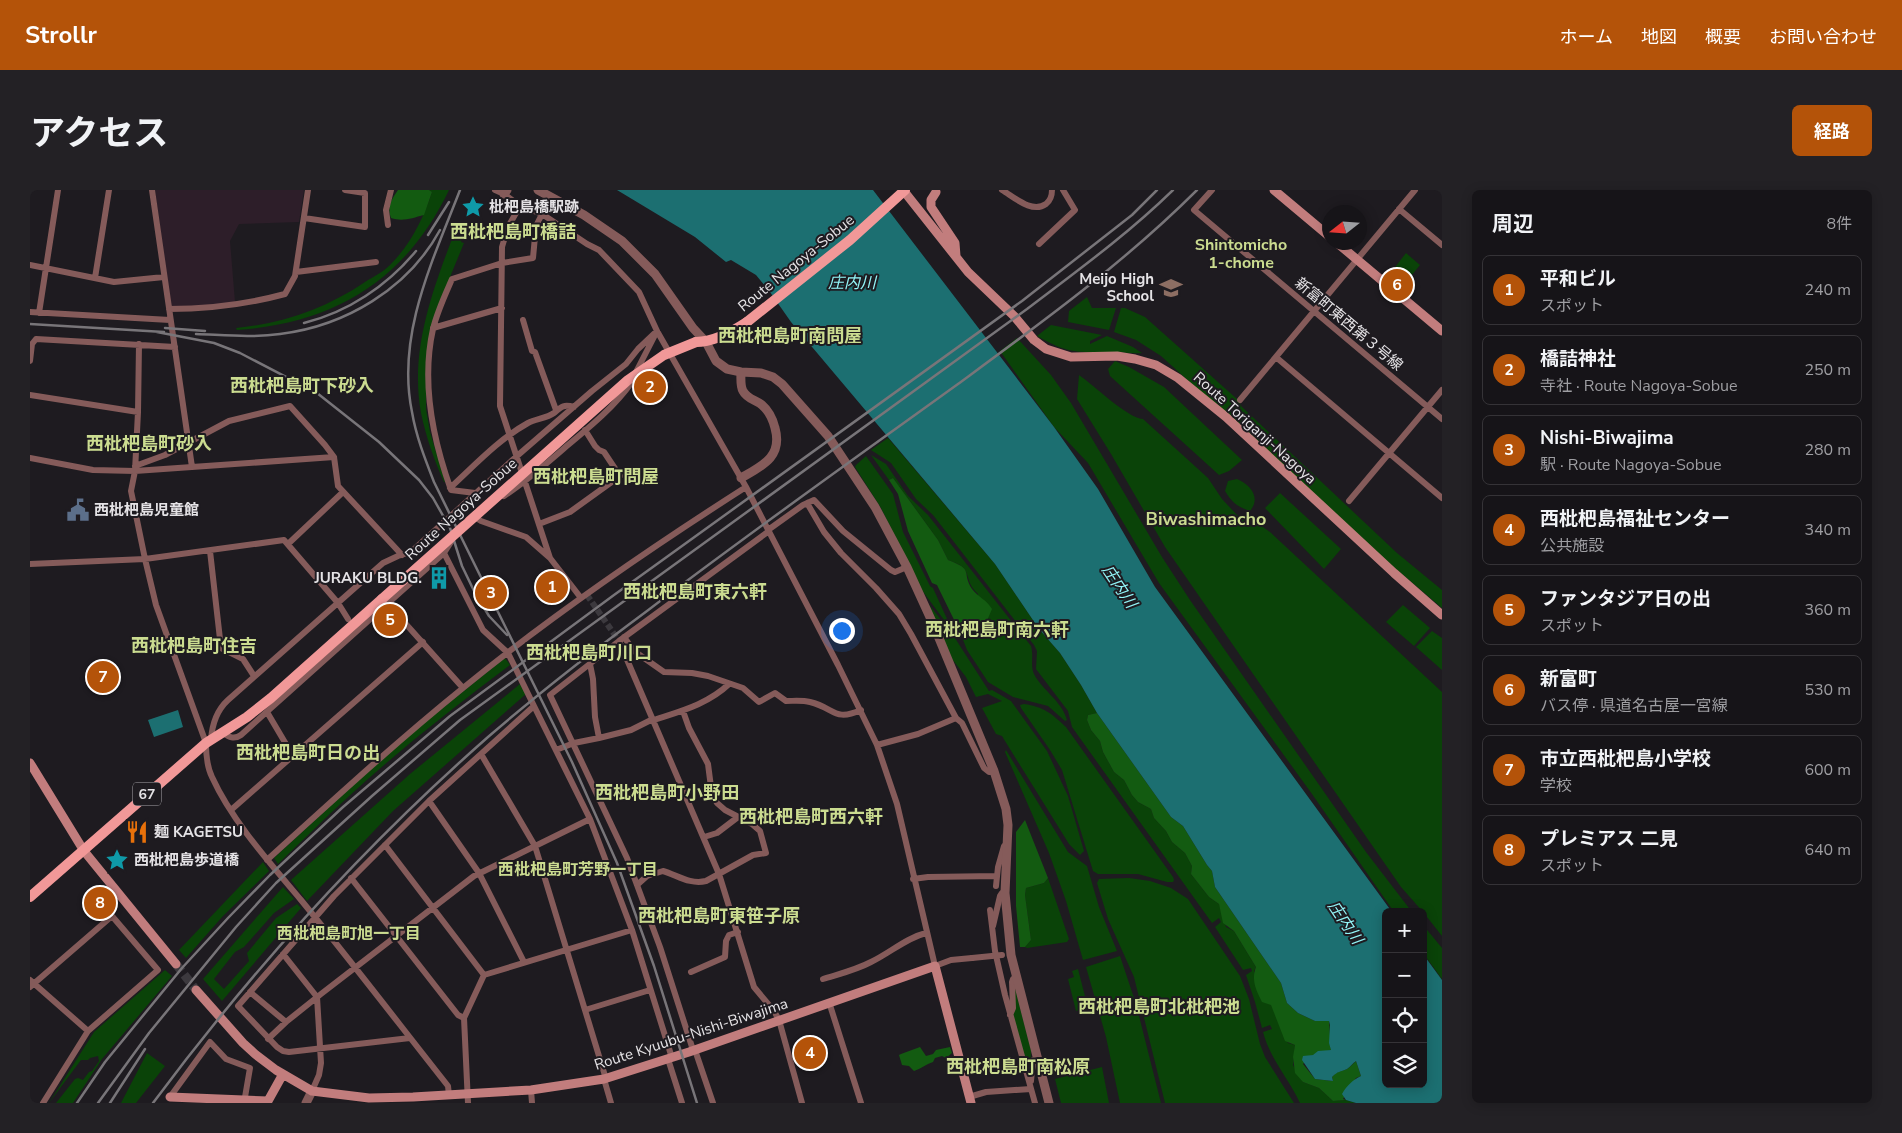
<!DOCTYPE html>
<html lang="ja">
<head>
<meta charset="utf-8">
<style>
	:root { --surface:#161418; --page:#232125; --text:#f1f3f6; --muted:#9e9ea2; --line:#353337; --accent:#b45309 }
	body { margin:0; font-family:"Nunito Sans","Noto Sans JP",sans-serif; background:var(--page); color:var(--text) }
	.controls { position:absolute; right:15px; bottom:15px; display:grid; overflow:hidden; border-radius:8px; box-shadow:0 2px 12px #0003 }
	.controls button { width:45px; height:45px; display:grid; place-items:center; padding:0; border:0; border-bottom:1px solid var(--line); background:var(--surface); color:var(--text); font:25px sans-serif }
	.compass { position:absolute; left:1292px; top:15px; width:45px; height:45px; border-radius:50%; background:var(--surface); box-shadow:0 2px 12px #0003; rotate:253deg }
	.you { position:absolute; left:811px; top:440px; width:18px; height:18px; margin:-12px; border:4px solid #fff; border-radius:50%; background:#1a73e8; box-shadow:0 0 0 8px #1a73e833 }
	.badge { display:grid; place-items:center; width:32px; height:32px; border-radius:50%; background:var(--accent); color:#fff; font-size:16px; font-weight:700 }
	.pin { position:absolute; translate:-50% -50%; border:2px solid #fff; box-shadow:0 1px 5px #0006 }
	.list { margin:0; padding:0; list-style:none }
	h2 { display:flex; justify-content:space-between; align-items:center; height:65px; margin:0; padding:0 20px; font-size:21px }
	h2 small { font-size:16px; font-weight:400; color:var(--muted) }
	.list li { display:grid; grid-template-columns:32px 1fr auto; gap:15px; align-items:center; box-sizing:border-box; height:70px; margin:0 10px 10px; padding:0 10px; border:1px solid var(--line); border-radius:8px }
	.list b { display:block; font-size:19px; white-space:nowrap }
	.list p { margin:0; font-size:16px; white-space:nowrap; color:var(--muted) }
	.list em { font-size:16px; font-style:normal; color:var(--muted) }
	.icon { flex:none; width:28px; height:28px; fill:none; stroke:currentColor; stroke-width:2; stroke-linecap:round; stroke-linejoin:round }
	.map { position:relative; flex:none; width:1412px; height:913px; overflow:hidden; border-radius:8px }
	header { display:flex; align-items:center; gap:30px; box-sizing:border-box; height:70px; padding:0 25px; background:var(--accent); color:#fff }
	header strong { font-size:24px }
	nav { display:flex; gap:28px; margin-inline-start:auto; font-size:18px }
	.intro { display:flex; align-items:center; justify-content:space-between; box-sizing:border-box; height:120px; padding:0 30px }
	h1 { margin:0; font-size:35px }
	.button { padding:12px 22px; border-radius:8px; background:var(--accent); color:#fff; font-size:18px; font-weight:700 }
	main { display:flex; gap:30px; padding:0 30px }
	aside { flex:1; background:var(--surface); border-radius:8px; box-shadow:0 2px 12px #0003 }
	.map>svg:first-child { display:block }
	.industrial { fill:#2d1e29 }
	.green { fill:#0a4308 }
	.forest { fill:#135b11 }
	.water { fill:#1c6f71 }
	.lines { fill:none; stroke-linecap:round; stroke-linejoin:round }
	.minor-tunnel { stroke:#3c393e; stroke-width:6; stroke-dasharray:6 3; stroke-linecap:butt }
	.secondary-tunnel { stroke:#3c393e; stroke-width:9; stroke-dasharray:9 4.5; stroke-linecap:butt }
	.minor { stroke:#855b5a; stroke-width:6 }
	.tertiary { stroke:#855b5a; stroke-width:9 }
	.secondary { stroke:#c27d7d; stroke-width:9 }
	.primary { stroke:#f19898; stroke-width:10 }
	.rail { stroke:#787579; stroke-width:2.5 }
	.minor-bridge { stroke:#855b5a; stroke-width:6 }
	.primary-bridge { stroke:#f19898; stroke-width:10 }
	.labels { text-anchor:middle; stroke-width:4; stroke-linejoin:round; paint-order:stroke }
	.shield { fill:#1e1b20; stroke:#a9a7ab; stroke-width:1 }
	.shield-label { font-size:14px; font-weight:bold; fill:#e5e3e6 }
	.poi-label { font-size:15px; font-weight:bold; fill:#e5e3e6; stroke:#1e1b20; text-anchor:start }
	.street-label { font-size:15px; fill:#e5e3e6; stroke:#1e1b20 }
	.neighbourhood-label { font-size:16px; font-weight:bold; fill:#cbdc90; stroke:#1e1b20 }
	.water-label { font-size:16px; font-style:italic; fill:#93f6f9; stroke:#1e1b20 }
	.quarter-label { font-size:18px; font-weight:bold; fill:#cbdc90; stroke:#1e1b20 }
</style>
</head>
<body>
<header>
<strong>Strollr</strong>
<nav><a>ホーム</a><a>地図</a><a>概要</a><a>お問い合わせ</a></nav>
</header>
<div class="intro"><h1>アクセス</h1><a class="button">経路</a></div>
<main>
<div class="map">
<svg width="1412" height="913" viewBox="0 0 1412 913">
	<rect width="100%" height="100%" fill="#1e1b20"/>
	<path class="industrial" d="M125 0H274L269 32 209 34 200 51 205 112 155 118 141 117Z"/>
	<path class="green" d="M399 0H419C376 90 305 133 207 140L206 138C254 133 295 119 335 92 343 87 353 82 360 75 381 54 393 29 402 2Z
		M428 33 437 37 431 52 434 53 411 109 396 190V219L400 242 415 292H414C404 270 396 247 391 223 379 157 405 94 428 33Z
		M1376 63 1390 75 1373 96 1359 85Z
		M1057 107 1062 118H1086L1079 140 1038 132 1039 121Z
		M1091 118H1095L1115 127 1207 209 1212 217 1367 363 1412 400V418L1366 379 1131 166 1106 150 1084 142Z
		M1021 135 1072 145 1060 151V154L1077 146 1103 157 1112 163C1103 164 1094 162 1085 162 1048 162 1040 165 1007 146Z
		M987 148 1021 185 1041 213 1132 367 1160 410 1336 662 1382 722H1364L1282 604 1129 393 1058 273 1024 237 970 161Z
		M1085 171 1099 177 1134 197 1212 270 1199 281 1189 285 1080 186 1078 179Z
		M1049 185C1064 195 1097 228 1113 229L1178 288 1192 309 1208 326 1227 333 1240 342 1412 502V746L1393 722 1371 697 1135 357 1081 264 1047 209Z
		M858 248 965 374 1009 439 1030 463 1051 495 1067 523 1058 525 1057 530 1061 540 1070 551 1073 562 1084 582 1094 590 1102 605 1108 612 1121 619 1124 628 1136 641 1142 652 1155 663 1162 676 1161 684 1179 707 1189 714 1196 737 1204 741 1226 777 1224 781 1237 812 1241 814 1258 853 1265 855 1263 875 1273 892 1289 898 1303 911 1316 910 1326 913H1270C1259 889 1240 869 1233 842L1242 839 1240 835 1232 838 1225 812 1216 785 1222 781 1221 778 1213 780 1185 737 1191 732 1189 728 1182 733 1042 537 1038 521 1006 479 1007 461 1004 455 903 325 886 309 861 273 841 260Z
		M841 265 856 274 878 306 898 325 1001 456C1004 466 1000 475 1004 484 1012 500 1032 511 1037 530L1035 531 1018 516 983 507 958 492 937 460 930 442H935L948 432V404C931 388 946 379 918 370L908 350 863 288 859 290Z
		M836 266 863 304 873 342 900 396 903 398 923 442 891 399 851 318 825 277 826 275Z
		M1207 289C1221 295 1231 308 1220 321 1208 317 1202 313 1195 301L1198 291Z
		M1250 303 1311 359 1294 379 1235 318Z
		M897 412 923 445 959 501 962 500 981 511 1017 561 1038 606 1054 661 1050 665 1039 654 975 551 972 546 966 544 952 518 972 511 958 504 946 507 936 487 922 469Z
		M1373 415 1400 438 1384 456 1356 432Z
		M1402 441 1412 448V480L1386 457Z
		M475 468 480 475C424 517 369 560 317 608 294 629 271 652 248 674L244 668 368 554Z
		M490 494 496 504 363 621 277 711 261 690 380 584Z
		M994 514C1014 517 1021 523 1036 537L1143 687 1144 690 1143 692H1137L1108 684H1068L1063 681 1032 580 1020 560 991 518 990 515Z
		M976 560 1038 662 1057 676 1069 717 1087 761 1053 770 1036 711 1019 663 975 562Z
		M233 672 239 681 193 726 156 768 149 760Z
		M1018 688 1039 749 1037 752 997 758 995 757 1001 750 995 705 996 698 1014 693Z
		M1099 688 1120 691 1141 698 1158 709 1210 786 1219 809 1230 854 1235 867 1264 913H1135L1104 787 1078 729 1067 693 1069 689Z
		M253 697 264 709 244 723 214 757 205 762 184 789 194 799 219 771 217 763 246 728 267 714 271 718 192 811 173 789Z
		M1393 735 1412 758V789L1393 763Z
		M1090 766 1106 814 1131 913H1090L1076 847 1056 777Z
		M1048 779 1058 818 1046 821 1038 789 1044 787 1042 781Z
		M135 780 142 786 72 869 43 913H26L45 889 48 888 53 890 59 882 62 881 69 871 68 866 60 868 58 870H51L19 913 64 842Z
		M985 798 1001 860 1000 888 982 828 985 817Z
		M117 863 135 876 106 913H91Z
		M1072 877 1079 913H1031L1025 889Z"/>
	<path class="forest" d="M368 0H399L402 2 394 25C382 28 373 32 361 28 357 17 361 10 368 0Z
		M863 288 908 350 918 370C945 380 931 382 942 399 948 407 957 410 962 419L956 433C942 432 940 443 930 442L907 395 902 393 878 341 868 304 859 290Z
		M1067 523 1141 627 1153 636 1177 675 1182 681 1185 697 1251 793 1257 813 1268 823 1285 831 1299 830 1301 860 1280 866 1273 874 1285 889 1303 891 1302 887C1308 880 1310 882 1317 879 1320 877 1324 873 1326 871L1331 886 1326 888 1313 909 1316 910 1303 911 1289 898 1273 892 1265 883 1263 867 1265 855 1255 851 1241 815 1232 812C1226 800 1221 790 1226 777L1204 741 1193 733 1189 714 1179 707 1161 684 1162 676 1155 663 1142 652 1136 641 1124 628 1121 619 1108 612 1102 605 1094 590 1084 582 1073 562 1070 551 1061 540 1057 530 1058 525Z
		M995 630 1018 688 1014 693 996 698 995 705 1001 750 995 757H990L986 716V642Z
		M890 857 896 866 903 864 906 860 920 857 922 863 916 868 912 866 905 868 903 872C896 874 891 879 884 881L879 876 872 875 869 865 871 864Z"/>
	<path class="water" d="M587 0H843L1024 237 1068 299 1125 397 1362 722H1356V894H1393V764L1412 790V913H1326L1316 910 1312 904C1317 895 1323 890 1331 886L1326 871C1323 873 1320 877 1317 879 1310 882 1308 881 1302 887L1303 891 1285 889 1272 870 1273 866 1283 865 1288 861 1301 860 1299 853 1300 835 1299 831H1285L1268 823 1257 813 1251 793 1185 697 1182 681 1177 675 1153 636 1141 627 1067 523 1051 495 1030 463 1009 439 965 374 761 132 740 102 726 85 701 70 696 72 665 47Z
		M148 520 153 537 124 547 118 530Z"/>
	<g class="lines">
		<path class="minor-tunnel" d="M557 405 589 451"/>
		<path class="secondary-tunnel" d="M146 774 166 800"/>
		<path class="minor" d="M122 0 162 277
			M465 0 474 4 490 16 512 24 557 54 569 60 609 102 627 141 716 297 808 475 847 555 867 614 905 776 921 770 942 768
			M972 0C984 7 1002 24 1016 14 1021 10 1022 6 1022 0
			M1182 0 1164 20 1412 229
			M490 16 478 37 472 57 470 216 520 368 551 408
			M1369 19 1412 55
			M274 28 335 37V3L315 0
			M358 35 356 20 361 0
			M1009 54 1045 20 1033 0
			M0 75 84 92 134 87
			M266 82 346 72
			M65 88 79 0
			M139 119C177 119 218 114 255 104L265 86 278 0
			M0 122 140 130
			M9 123 28 0
			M493 130 502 161 505 162 526 220
			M403 138 472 118
			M109 154 108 222 105 281 101 301 115 369 126 415 176 553C176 564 177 577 182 587 202 631 240 673 271 710 321 771 369 834 418 896L419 905
			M1247 168 1412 308
			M0 171 2 154 6 149 145 157
			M606 182 624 147
			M0 205 108 222
			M1210 210 1385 0
			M0 268 63 280 105 281 304 267 308 296 372 365
			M105 276 135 265 199 231 260 216 295 255 304 267
			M420 298C445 275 469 249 498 233 506 229 517 228 524 223 531 217 533 214 544 217
			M445 303 421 300C403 250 391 193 403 139 407 122 415 105 422 89L472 73 503 68 506 36 512 24
			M474 306C497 291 517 273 538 255 561 236 585 216 602 192
			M1319 311 1412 200
			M777 313 794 342 811 363 846 398 869 424 881 444 926 528 932 533 954 578 959 582H964
			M446 328 451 331 496 347 520 368
			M509 334 540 322 590 286 574 262 569 260 565 256 555 240
			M738 340 773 315 784 310 813 341 861 380 865 382 877 377
			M739 341 589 451 689 684 724 797 744 821 749 830 772 913
			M258 354 313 302
			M180 361 191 458 213 469 224 486
			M414 363 453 440 478 463 504 516
			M0 374 115 369 254 350 308 413 318 429
			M358 414 433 498
			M594 447 604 461 634 482 662 483 678 486 713 498 729 512 745 503 756 511C764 511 772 510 780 512 805 518 804 532 831 520
			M589 451 520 505 597 668 630 757 663 860
			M237 522 263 566
			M624 530C651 521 678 514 699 494
			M193 543C199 547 204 550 211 545L414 363 421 352
			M569 548 601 540 623 529
			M181 550C182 535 186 521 198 510L353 373 368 366 381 362 487 266 562 201 596 174 608 159 627 141
			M847 555 888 544 926 528
			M526 560 544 553 569 548 565 527 563 489 560 474
			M451 564 505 656 576 889
			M201 620 393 452
			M674 647 687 643 708 627
			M355 655 454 785
			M237 670C301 612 365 553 433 498 522 425 619 359 716 297
			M321 688 428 825 434 828
			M883 689 898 687 967 686
			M607 695 617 686 633 681C647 685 660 695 676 691L723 665 736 663 730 641 722 634 695 620 687 613 682 605 678 574 659 538 653 521
			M966 696 968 677 974 656H977
			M960 720 965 761 975 805 1005 913
			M963 736 970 706 972 703H975
			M253 764 287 807 291 873 289 885 282 901
			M494 772 449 683 399 611 504 516 560 629 602 740 642 868
			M661 782 695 767 696 751 699 745 708 742
			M793 789C809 784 826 780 841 772 860 763 876 748 896 743
			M0 790 58 841
			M0 797 82 726 128 780 58 841 13 913
			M220 802 256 832
			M799 812 831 913
			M555 820 620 800
			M980 825 983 818 982 792 983 789 987 788
			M380 848 259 862 253 861 247 857 208 816 304 706 399 611
			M238 849 256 832 291 804 444 686 560 629
			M665 860 683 913
			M638 869 652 913
			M574 889 581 913
			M1001 891 1003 870 1008 868
			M501 900 502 913
			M140 907 180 852 196 869 220 878 214 913
			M939 907 956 902 1001 899
			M438 913 434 828 454 785 602 740"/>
		<path class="tertiary" d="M508 0 554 25 592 51 625 84 663 138 676 152 686 171 697 179 711 182 731 183 743 187 752 194 798 246 845 317 877 377 904 436 964 581 976 619 978 635 975 703 981 765 1019 913
			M474 4 477 0
			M711 182C711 188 710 196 713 201 717 209 726 210 732 215 739 221 743 230 745 238 753 267 732 276 711 288
			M276 913 282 901"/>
		<path class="secondary" d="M873 0 938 82 984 126 1004 150 1016 159 1041 167 1087 166 1105 169 1126 175 1148 188 1196 227 1364 383 1412 425
			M1244 0 1300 47
			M906 2 901 10V17L925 53 926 66
			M1306 52 1412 141
			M0 573 54 661 146 774
			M166 800 213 853 225 864 246 880 282 901 339 908 383 907 501 900 574 889 659 862 905 776 941 913
			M140 907 238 911 253 884"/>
		<path class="primary" d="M666 152C684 152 702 142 717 132
			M0 707 176 553 217 527 241 508 352 409"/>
		<path class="rail" d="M430 0C403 70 366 145 382 222 386 246 395 269 404 292L542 572 587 673 624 776 667 913
			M398 45 419 12
			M274 133C318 122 357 96 386 61
			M0 134 134 142
			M135 138 175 141
			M127 142 184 153 210 163 287 203 349 252 389 290 403 308 420 338 432 376 445 403 459 426 477 445
			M166 144C194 145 222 148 250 144 315 136 378 99 410 40
			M47 913 75 872 152 778 198 728 240 685 313 617 420 526 584 405 992 111 1102 25 1127 0
			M68 913 119 843 206 737 246 693 342 606 430 530 997 119C1047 81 1098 44 1143 0
			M80 913 115 859
			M123 913C222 780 333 657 458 547 509 503 563 461 617 421 719 343 824 269 928 194 1011 133 1094 73 1167 0"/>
		<path class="minor-bridge" d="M942 768 972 765"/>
		<path class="primary-bridge" d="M717 132 820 50 875 0
			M352 409 598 190 634 165 666 152"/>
	</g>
	<defs>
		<symbol id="sight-bare" viewBox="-9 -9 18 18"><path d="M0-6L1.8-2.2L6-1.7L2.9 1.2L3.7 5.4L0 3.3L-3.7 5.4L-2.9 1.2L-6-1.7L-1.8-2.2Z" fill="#0f9aa8" stroke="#1e1b20" stroke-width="2.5" paint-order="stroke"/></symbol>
		<symbol id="school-bare" viewBox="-9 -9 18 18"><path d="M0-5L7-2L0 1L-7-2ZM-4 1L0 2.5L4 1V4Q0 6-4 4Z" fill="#8d6e63" stroke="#1e1b20" stroke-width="2.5" paint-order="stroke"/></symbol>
		<symbol id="civic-bare" viewBox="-9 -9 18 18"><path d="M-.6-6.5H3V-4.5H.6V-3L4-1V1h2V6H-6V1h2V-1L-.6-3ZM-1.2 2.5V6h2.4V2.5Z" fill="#5c6f8a" stroke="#1e1b20" stroke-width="2.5" paint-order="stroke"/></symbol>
		<symbol id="building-bare" viewBox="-9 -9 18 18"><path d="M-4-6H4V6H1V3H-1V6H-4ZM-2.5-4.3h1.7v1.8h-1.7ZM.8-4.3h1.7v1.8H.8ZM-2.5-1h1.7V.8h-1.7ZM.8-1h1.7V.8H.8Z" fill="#0f9aa8" stroke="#1e1b20" stroke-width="2.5" paint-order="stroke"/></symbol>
		<symbol id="restaurant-bare" viewBox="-9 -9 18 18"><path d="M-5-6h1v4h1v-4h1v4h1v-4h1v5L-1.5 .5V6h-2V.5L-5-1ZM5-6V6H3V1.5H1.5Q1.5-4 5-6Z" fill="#e8710a" stroke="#1e1b20" stroke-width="2.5" paint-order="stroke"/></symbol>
	</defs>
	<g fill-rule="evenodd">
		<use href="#sight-bare" x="427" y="1" width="32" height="32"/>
		<use href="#school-bare" x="1125" y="82" width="32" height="32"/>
		<use href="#civic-bare" x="32" y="304" width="32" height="32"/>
		<use href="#building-bare" x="393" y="372" width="32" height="32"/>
		<use href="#restaurant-bare" x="91" y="626" width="32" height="32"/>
		<use href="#sight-bare" x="71" y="654" width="32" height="32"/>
	</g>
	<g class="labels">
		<rect class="shield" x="103" y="592.5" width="28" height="23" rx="4"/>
		<g class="shield-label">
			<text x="117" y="609">67</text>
		</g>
		<g class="poi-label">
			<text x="459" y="22">枇杷島橋駅跡</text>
			<text x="1124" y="94" text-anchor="end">Meijo High<tspan x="1124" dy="17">School</tspan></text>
			<text x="64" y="325">西枇杷島児童館</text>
			<text x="392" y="393" text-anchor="end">JURAKU BLDG.</text>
			<text x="124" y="647">麺 KAGETSU</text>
			<text x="104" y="675">西枇杷島歩道橋</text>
		</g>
		<g class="street-label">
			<text transform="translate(766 73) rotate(-39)" y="5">Route Nagoya-Sobue</text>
			<text transform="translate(1319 134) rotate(40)" y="5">新富町東西第３号線</text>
			<text transform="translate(1225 238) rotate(42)" y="5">Route Toriganji-Nagoya</text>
			<text transform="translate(431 319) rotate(-42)" y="5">Route Nagoya-Sobue</text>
			<text transform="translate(661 844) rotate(-18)" y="5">Route Kyuubu-Nishi-Biwajima</text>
		</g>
		<g class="neighbourhood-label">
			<text x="1211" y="60">Shintomicho<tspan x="1211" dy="18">1-chome</tspan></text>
			<text x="548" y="685">西枇杷島町芳野一丁目</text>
			<text x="319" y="749">西枇杷島町旭一丁目</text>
		</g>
		<g class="water-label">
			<text x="822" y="98">庄内川</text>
			<text transform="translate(1090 396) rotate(56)" y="6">庄内川</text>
			<text transform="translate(1316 732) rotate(56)" y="6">庄内川</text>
		</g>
		<g class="quarter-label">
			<text x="483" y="48">西枇杷島町橋詰</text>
			<text x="760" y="152">西枇杷島町南問屋</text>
			<text x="272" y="202">西枇杷島町下砂入</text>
			<text x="119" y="260">西枇杷島町砂入</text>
			<text x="566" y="293">西枇杷島町問屋</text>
			<text x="1176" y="335">Biwashimacho</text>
			<text x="665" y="408">西枇杷島町東六軒</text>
			<text x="967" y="446">西枇杷島町南六軒</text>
			<text x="164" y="462">西枇杷島町住吉</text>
			<text x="559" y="469">西枇杷島町川口</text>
			<text x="278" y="569">西枇杷島町日の出</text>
			<text x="637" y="609">西枇杷島町小野田</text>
			<text x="781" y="633">西枇杷島町西六軒</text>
			<text x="689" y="732">西枇杷島町東笹子原</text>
			<text x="1129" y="823">西枇杷島町北枇杷池</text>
			<text x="988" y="883">西枇杷島町南松原</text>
		</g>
	</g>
</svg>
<div class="controls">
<button>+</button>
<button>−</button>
<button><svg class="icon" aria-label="locate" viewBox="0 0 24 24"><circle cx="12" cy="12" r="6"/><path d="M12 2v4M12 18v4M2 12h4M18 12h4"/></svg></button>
<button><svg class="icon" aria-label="layers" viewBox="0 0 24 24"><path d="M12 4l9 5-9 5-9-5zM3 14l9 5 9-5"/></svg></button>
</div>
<svg class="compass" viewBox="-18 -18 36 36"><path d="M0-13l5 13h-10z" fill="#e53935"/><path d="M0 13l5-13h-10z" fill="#9e9ea2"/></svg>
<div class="you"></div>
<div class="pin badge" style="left:522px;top:397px">1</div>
<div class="pin badge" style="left:620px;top:197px">2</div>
<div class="pin badge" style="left:461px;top:403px">3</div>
<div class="pin badge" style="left:780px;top:863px">4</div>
<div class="pin badge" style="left:360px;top:430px">5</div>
<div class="pin badge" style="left:1367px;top:95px">6</div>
<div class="pin badge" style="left:73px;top:487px">7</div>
<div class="pin badge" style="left:70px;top:713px">8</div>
</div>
<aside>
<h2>周辺<small>8件</small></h2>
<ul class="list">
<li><span class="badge">1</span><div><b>平和ビル</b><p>スポット</p></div><em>240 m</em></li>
<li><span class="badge">2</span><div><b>橋詰神社</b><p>寺社 · Route Nagoya-Sobue</p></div><em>250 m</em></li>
<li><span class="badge">3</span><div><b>Nishi-Biwajima</b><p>駅 · Route Nagoya-Sobue</p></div><em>280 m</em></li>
<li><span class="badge">4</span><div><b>西枇杷島福祉センター</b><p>公共施設</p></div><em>340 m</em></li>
<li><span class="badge">5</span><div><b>ファンタジア日の出</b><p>スポット</p></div><em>360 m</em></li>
<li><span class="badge">6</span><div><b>新富町</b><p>バス停 · 県道名古屋一宮線</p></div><em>530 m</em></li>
<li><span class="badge">7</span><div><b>市立西枇杷島小学校</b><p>学校</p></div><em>600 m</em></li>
<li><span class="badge">8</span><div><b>プレミアス 二見</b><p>スポット</p></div><em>640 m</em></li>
</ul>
</aside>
</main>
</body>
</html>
